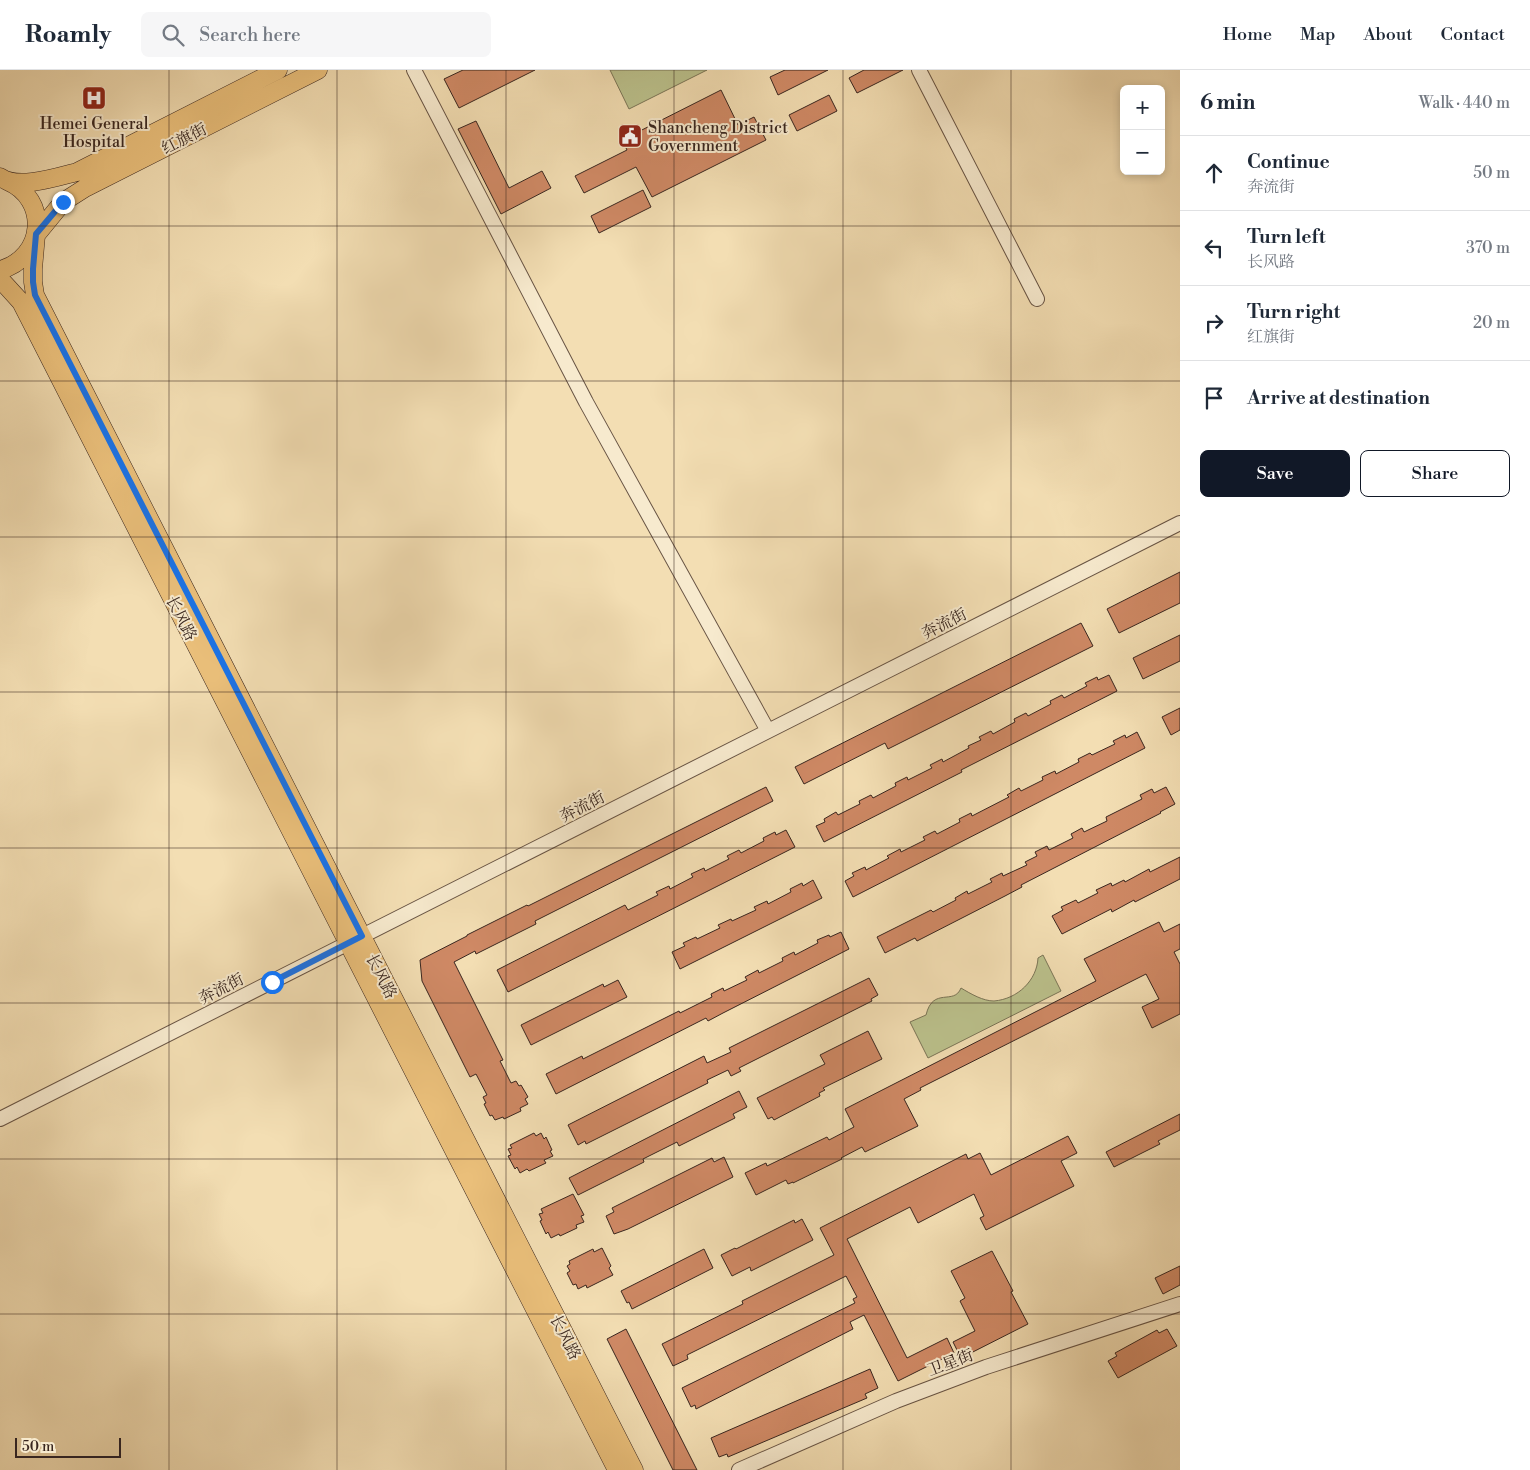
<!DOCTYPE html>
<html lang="en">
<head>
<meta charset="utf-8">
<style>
	:root { --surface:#fff; --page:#f6f6f7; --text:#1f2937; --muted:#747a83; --line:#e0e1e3; --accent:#111827 }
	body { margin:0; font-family:"Libre Bodoni","Noto Serif SC",serif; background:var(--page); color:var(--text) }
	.controls { position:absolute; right:15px; top:15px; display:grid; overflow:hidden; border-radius:8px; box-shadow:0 2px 8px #0003 }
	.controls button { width:45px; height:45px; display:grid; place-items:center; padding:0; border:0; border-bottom:1px solid var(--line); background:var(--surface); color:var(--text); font:25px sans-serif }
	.scale { position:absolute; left:15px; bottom:12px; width:106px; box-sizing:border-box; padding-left:5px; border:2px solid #39261f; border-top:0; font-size:14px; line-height:18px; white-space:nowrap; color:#39261f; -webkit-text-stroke:4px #f7eace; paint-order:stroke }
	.stop { position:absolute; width:15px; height:15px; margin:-11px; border:4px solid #1a73e8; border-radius:50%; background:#fff }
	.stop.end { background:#1a73e8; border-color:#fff; box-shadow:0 1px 5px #0008 }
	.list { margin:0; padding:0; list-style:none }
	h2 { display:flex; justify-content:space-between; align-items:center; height:65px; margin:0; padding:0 20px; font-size:21px }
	h2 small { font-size:16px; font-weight:400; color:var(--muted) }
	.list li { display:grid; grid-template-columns:32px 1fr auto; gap:15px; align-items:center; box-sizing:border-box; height:75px; padding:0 20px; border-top:1px solid var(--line) }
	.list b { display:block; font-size:19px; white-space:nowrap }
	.list p { margin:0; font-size:16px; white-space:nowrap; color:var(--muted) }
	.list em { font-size:16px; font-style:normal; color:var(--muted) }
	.actions { display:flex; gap:10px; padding:15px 20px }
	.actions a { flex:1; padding:11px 0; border:1px solid var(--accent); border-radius:8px; text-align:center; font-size:18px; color:var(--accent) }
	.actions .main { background:var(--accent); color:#fff }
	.icon { flex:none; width:28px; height:28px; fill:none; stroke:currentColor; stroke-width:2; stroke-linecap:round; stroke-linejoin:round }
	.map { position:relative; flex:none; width:1180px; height:1400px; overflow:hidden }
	header { display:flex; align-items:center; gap:30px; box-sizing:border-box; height:70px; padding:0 25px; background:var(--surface); border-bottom:1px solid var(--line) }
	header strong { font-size:24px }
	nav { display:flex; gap:28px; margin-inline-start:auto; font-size:18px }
	.search { width:350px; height:45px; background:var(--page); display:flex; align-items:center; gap:12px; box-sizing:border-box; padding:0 18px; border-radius:8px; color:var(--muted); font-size:19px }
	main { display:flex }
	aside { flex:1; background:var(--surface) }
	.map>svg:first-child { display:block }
	.green { fill:#bbc18c; stroke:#7a7456 }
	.building { fill:#cf8965; stroke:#39261f }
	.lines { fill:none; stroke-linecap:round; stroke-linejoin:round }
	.minor-casing { stroke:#685444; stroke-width:16 }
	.major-casing { stroke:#39261f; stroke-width:19 }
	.minor { stroke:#f7eace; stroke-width:14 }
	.major { stroke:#eabf7a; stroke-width:18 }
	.route { stroke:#1a73e8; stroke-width:6 }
	.grid { fill:none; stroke:#39261f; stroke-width:1; stroke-opacity:0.55 }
	.labels { text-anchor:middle; stroke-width:4; stroke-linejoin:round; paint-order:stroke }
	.poi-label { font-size:16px; fill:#39261f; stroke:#f7eace }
	.street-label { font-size:16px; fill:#39261f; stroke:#f7eace }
</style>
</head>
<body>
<header>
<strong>Roamly</strong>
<div class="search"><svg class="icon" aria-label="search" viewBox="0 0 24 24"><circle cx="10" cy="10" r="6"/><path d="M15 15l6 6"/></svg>Search here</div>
<nav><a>Home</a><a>Map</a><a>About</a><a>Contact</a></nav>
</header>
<main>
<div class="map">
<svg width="1180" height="1400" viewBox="0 0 1180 1400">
	<rect width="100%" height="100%" fill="#f3deb3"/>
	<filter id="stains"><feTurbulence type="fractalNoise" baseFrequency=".004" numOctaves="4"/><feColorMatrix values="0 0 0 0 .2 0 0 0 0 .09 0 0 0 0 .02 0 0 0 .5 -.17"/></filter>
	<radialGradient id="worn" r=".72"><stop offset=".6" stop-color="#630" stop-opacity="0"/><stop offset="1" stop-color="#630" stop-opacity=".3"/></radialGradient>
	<path class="green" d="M610 0H707L629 39Z
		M1043 885 1061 921 928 988 910 952 926 945C933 916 954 936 961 918 971 924 983 931 994 931 1018 929 1037 910 1038 888Z"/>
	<path class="building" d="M463 0H535L459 38 444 9Z
		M785 0H828L778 25 770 7Z
		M864 0H903L857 23 849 8Z
		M721 20 738 55 754 47 766 70 652 127 636 97 584 123 575 106 627 80 622 70Z
		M829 25 837 41 797 61 789 45Z
		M476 51 509 118 542 101 551 118 501 144 458 59Z
		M643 120 651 137 599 163 591 146Z
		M1180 502V533L1119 563 1107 539Z
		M1081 553 1093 576 888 679 885 673 804 714 795 697Z
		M1180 565V591L1143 609 1133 588Z
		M1109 605 1117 621 961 700 962 702 824 772 816 756 825 752 824 749 836 742 838 745 860 734 859 731 871 725 873 728 896 716 895 713 907 707 908 710 932 698 930 695 942 689 943 692 969 678 968 676 981 670 979 667 991 661 993 664 1015 652 1014 649 1026 643 1028 646 1051 634 1050 631 1062 625 1064 628 1087 616 1085 613 1097 607 1098 610Z
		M1180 638V660L1171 665 1162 647Z
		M1137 662 1145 678 853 827 845 811 854 806 852 803 865 797 866 800 889 788 887 786 900 779 901 782 925 770 923 767 935 761 937 764 960 752 959 749 971 743 972 746 1009 727 1007 725 1019 718 1021 721 1043 710 1042 707 1055 701 1056 704 1079 692 1078 689 1090 683 1092 685 1115 674 1113 671 1125 665 1126 668Z
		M766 717 773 731 535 851 536 854 476 884 475 881 454 892 503 990 500 991 511 1013 516 1011 519 1016 521 1015 528 1027 525 1029 528 1034 520 1038 521 1041 504 1049 503 1047 495 1050 492 1045 490 1046 484 1034 486 1033 483 1027 487 1025 476 1004 470 1007 422 911 420 890 467 866V865L527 835 528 836Z
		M1166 717 1175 734 1160 742 1161 743 1021 815 1022 817 1005 826 917 871 915 868 885 883 877 867 931 840 933 842 956 830 955 828 967 821 968 824 992 812 990 809 1002 803 1003 806 1027 795 1025 792 1037 786 1035 782 1047 776 1049 780 1073 768 1071 764 1082 758 1084 762 1107 751 1106 747 1142 729 1140 725 1152 719 1154 723Z
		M786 760 795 777 508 922 497 900 625 835 628 840 658 825 656 822 669 816 670 819 693 807 691 804 704 798 705 801 729 789 727 786 739 780 741 783 764 771 763 768 775 762 776 765Z
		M1180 787V809L1135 832 1134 830 1112 842 1111 839 1062 864 1052 846 1063 840 1061 837 1076 830 1078 833 1098 823 1096 820 1111 813 1112 816 1124 810 1125 812 1149 799 1150 802Z
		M813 810 822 828 680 899 672 882 685 876 683 873 696 867 697 869 720 858 718 855 731 849 732 851 756 840 754 837 767 831 768 834 791 822 790 819 802 813 803 816Z
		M1159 852 1164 862 1180 854V879L1174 882 1180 894V944L1152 958 1142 937 1159 929 1146 904 920 1018 921 1020 904 1029 918 1056 865 1082 862 1077 841 1088 842 1089 793 1113V1112L788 1114 786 1110 756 1125 745 1103 766 1093 767 1096 827 1067 829 1070 854 1057 845 1039 1096 911 1084 889Z
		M841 862 849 879 723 943 708 951 706 948 556 1024 546 1004 582 986 583 989 679 941 680 943 712 927 711 924 723 918 724 921 747 910 745 907 758 900 759 903 783 891 782 888 794 882 795 885 818 873 817 870 829 865 830 867Z
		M869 908 878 925 871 929 872 931 739 998 741 1001 731 1006 728 1000 707 1010 708 1013 586 1074 585 1071 578 1075 568 1055 704 986 707 993 731 982 729 978Z
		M618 910 627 927 531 975 521 955 603 914 604 917Z
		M868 961 882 989 823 1018 825 1020 819 1023 820 1026 774 1050 772 1047 768 1049 757 1028 825 994 820 985Z
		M739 1021 747 1037 733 1044 735 1048 679 1076 677 1072 643 1089 644 1092 578 1125 569 1108Z
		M1180 1044V1060L1158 1071 1160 1074 1114 1097 1106 1082Z
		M534 1063 536 1066 541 1063 544 1069 546 1067 552 1080 550 1081 553 1086 544 1090 546 1093 529 1101 527 1099 520 1103 517 1097 515 1099 508 1086 511 1085 508 1079 512 1078 510 1075Z
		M1068 1066 1077 1083 1061 1091 1074 1116 986 1160 980 1148 984 1146 974 1124 918 1153 910 1137 847 1169 907 1288 947 1268 954 1283 898 1311 864 1245 850 1252 853 1259 696 1339 695 1335 691 1337 682 1318 855 1233 853 1229 857 1227 846 1206 687 1285 688 1289 673 1296 662 1274 743 1234 742 1231 834 1185 820 1158 966 1084 968 1089 980 1083 991 1105Z
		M724 1087 733 1107 628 1159 614 1164 606 1146 614 1142 612 1138 712 1088 714 1092Z
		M573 1124 584 1145 581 1146 584 1152 576 1155 577 1158 560 1166 559 1164 551 1168 548 1162 546 1164 540 1151 542 1150 539 1144 543 1143 541 1139Z
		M802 1149 813 1170 751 1201 750 1197 732 1206 721 1185 735 1178 736 1179 794 1150 795 1153Z
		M602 1178 611 1196 609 1198 613 1205 587 1218 586 1215 578 1219 576 1214 573 1215 567 1203 570 1201 567 1196 570 1194 569 1191 593 1179 594 1182Z
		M704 1179 713 1198 632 1239 629 1232 627 1233 621 1221Z
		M992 1181 1013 1221 1011 1222 1028 1254 961 1288 953 1272 975 1261 960 1231 965 1228 951 1201Z
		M1180 1196V1215L1163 1224 1155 1208Z
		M626 1259 697 1400H673L607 1269Z
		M1167 1259 1177 1276 1118 1308 1108 1291 1117 1286 1115 1283 1157 1260 1159 1263Z
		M870 1299 878 1318 865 1324 867 1328 728 1387 727 1384 719 1387 711 1368Z"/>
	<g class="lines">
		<defs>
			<path id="minor" d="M414 0 586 332 768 661
				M919 0 1037 229
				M0 1049 1180 453
				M739 1400 896 1331 986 1297 1180 1234"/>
			<path id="major" d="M318 0 85 118 63 132 36 165 33 199V212L35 225 634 1400
				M0 107C18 120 57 107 77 102L278 0
				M0 200C45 188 50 129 7 111
				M0 209 21 232 617 1400"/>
		</defs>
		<use href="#minor" class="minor-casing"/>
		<use href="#major" class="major-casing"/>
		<use href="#minor" class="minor"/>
		<use href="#major" class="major"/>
	</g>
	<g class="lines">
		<path class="route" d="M63 132 36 164 33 199V212L35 225 362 866 272 912"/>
	</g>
	<path class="grid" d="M169 0V1400M337 0V1400M506 0V1400M674 0V1400M843 0V1400M1011 0V1400M0 156H1180M0 311H1180M0 467H1180M0 622H1180M0 778H1180M0 933H1180M0 1089H1180M0 1244H1180"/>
	<defs>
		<symbol id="hospital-square" viewBox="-11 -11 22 22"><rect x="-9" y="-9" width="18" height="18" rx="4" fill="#8f2418" stroke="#f7eace"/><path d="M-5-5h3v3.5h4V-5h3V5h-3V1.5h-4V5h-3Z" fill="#fff"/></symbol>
		<symbol id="civic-square" viewBox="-11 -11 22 22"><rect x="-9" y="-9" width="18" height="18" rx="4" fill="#8f2418" stroke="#f7eace"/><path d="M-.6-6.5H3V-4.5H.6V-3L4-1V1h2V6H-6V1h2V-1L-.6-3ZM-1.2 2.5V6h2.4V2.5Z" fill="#fff"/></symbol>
	</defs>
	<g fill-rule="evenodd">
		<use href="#hospital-square" x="80" y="14" width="28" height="28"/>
		<use href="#civic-square" x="616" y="52" width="28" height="28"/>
	</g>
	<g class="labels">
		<g class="poi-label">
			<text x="94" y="59">Hemei General<tspan x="94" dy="18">Hospital</tspan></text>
			<text x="648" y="63" text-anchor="start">Shancheng District<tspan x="648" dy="18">Government</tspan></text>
		</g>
		<g class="street-label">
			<text transform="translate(184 68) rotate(-27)" y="6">红旗街</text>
			<text transform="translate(182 548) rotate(63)" y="6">长风路</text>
			<text transform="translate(944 553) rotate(-27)" y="6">奔流街</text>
			<text transform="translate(582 736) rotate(-27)" y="6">奔流街</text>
			<text transform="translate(382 906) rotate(63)" y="6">长风路</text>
			<text transform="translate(221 918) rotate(-27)" y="6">奔流街</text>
			<text transform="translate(566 1267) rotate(63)" y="6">长风路</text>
			<text transform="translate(950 1292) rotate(-21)" y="6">卫星街</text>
		</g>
	</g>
	<rect width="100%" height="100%" filter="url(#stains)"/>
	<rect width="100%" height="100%" fill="url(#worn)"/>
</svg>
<div class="controls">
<button>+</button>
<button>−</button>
</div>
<div class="scale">50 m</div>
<div class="stop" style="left:272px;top:912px"></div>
<div class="stop end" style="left:63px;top:132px"></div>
</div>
<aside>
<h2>6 min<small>Walk · 440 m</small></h2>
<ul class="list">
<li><svg class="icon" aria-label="ahead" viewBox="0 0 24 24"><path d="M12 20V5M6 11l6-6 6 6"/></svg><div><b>Continue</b><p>奔流街</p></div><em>50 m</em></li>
<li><svg class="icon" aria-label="left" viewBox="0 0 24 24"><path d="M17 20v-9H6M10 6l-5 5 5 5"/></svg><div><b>Turn left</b><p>长风路</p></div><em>370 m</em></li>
<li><svg class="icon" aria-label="right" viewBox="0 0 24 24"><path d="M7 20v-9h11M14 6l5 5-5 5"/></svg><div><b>Turn right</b><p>红旗街</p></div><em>20 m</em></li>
<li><svg class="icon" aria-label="arrive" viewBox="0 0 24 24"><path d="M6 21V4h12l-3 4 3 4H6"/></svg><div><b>Arrive at destination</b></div></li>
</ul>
<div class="actions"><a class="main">Save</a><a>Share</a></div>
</aside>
</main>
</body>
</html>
